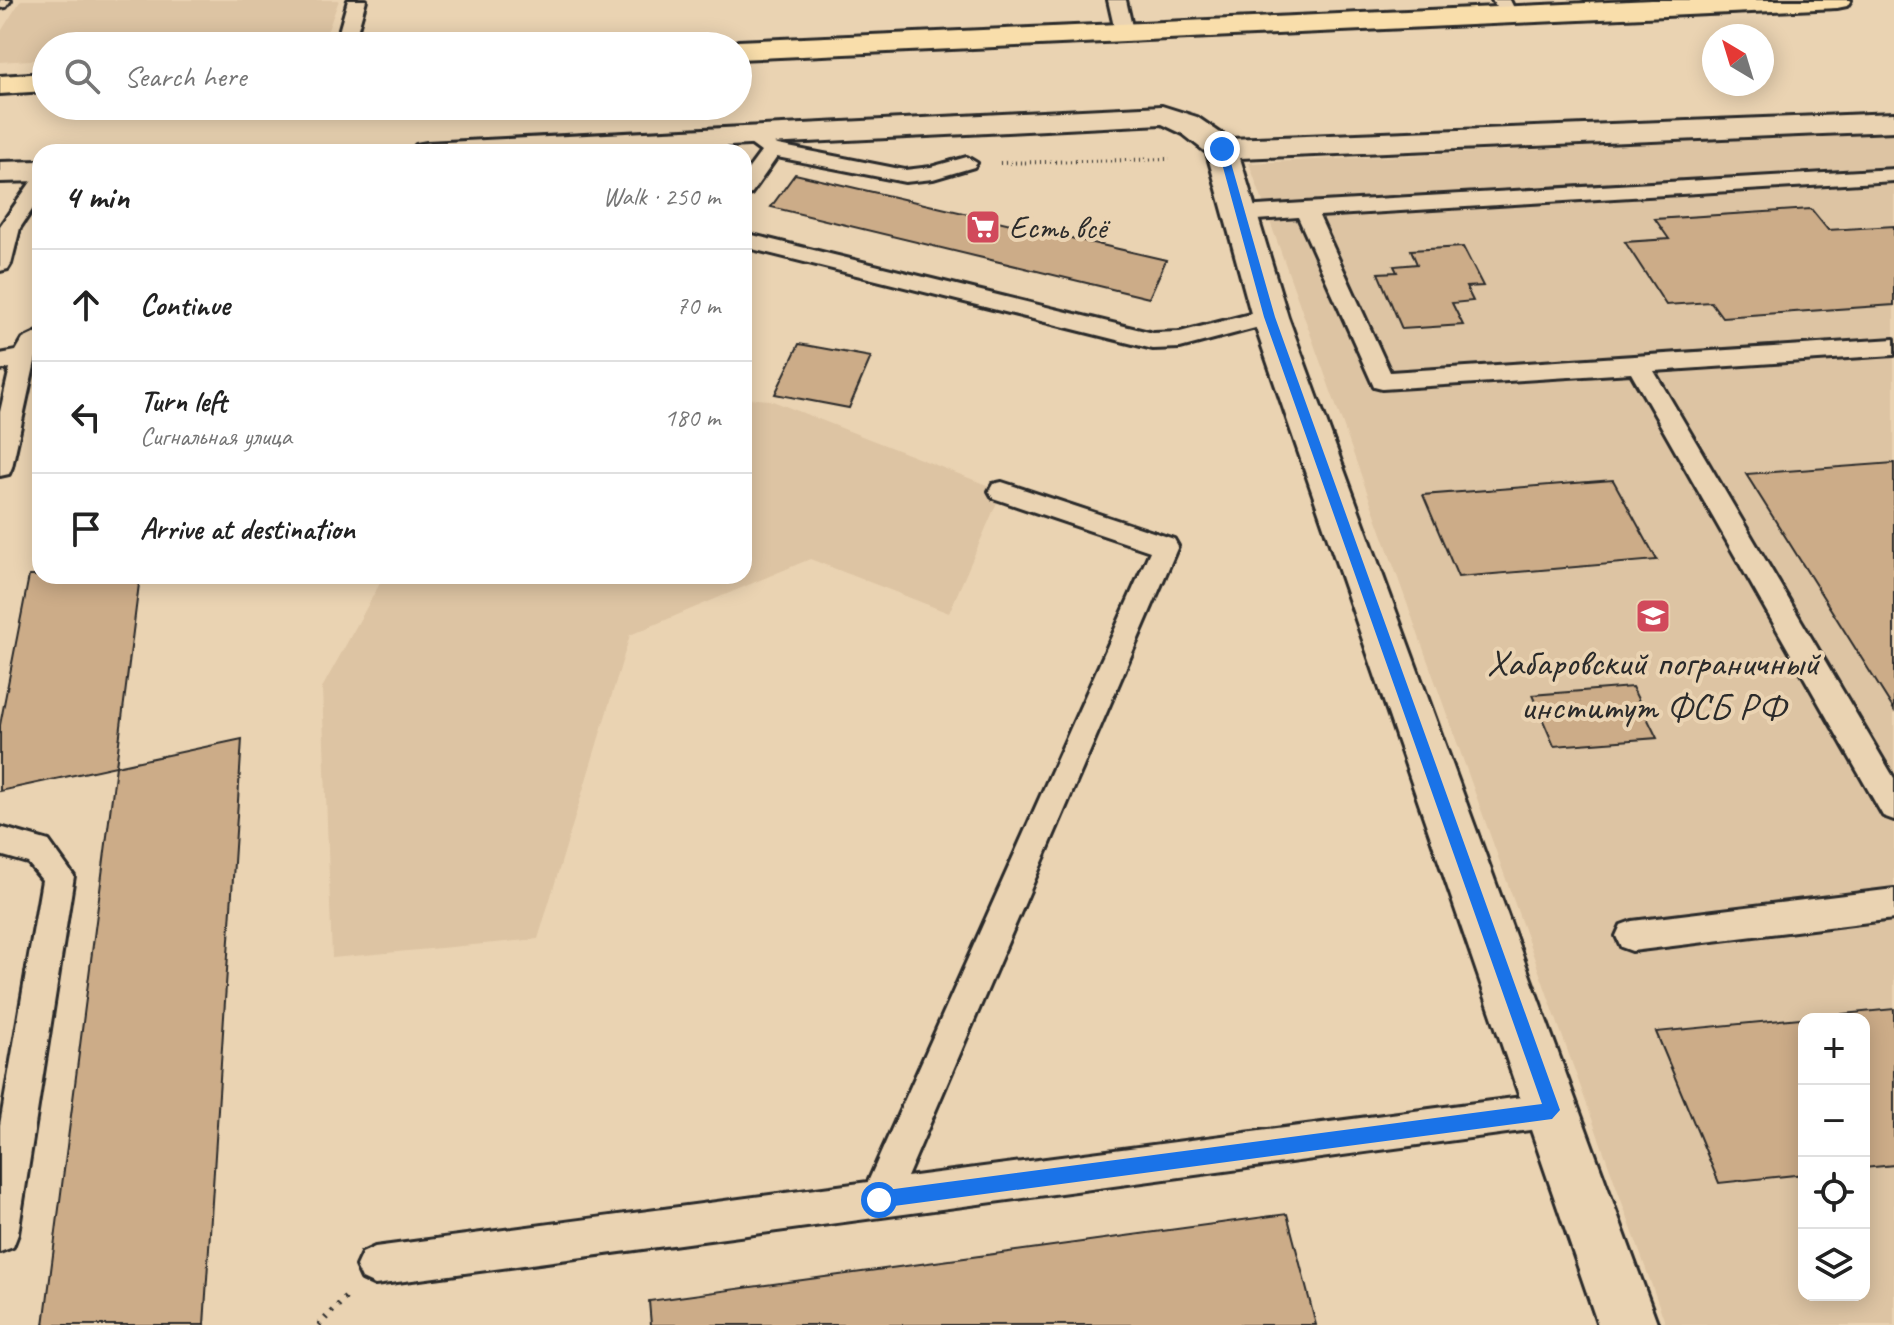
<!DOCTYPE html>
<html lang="en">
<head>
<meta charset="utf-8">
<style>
	:root { --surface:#fff; --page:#f2f2f2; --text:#222; --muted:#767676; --line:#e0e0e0 }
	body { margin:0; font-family:Caveat,sans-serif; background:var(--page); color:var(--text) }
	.controls { position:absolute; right:24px; bottom:24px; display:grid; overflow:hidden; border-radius:16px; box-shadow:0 4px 20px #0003 }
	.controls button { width:72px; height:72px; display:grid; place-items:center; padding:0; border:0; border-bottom:2px solid var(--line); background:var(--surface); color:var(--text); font:40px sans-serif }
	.compass { position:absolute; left:1702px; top:24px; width:72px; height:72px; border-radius:50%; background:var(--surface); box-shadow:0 4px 20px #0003; rotate:322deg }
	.stop { position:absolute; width:24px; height:24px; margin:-18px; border:6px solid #1a73e8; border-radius:50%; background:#fff }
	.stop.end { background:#1a73e8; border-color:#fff; box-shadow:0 2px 8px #0008 }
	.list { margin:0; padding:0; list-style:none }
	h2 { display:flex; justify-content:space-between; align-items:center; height:104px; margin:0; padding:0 32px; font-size:34px }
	h2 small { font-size:26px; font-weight:400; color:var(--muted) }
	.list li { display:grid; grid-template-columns:52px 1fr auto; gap:24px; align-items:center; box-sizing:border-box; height:112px; padding:0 32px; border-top:2px solid var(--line) }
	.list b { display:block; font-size:30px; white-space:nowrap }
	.list p { margin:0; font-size:26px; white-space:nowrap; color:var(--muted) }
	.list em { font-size:26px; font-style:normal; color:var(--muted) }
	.icon { flex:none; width:44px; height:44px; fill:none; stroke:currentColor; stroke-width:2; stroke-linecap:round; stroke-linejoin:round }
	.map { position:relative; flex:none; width:1894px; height:1325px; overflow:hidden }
	.search { position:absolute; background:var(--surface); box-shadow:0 4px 20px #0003; left:32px; top:32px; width:720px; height:88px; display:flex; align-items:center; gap:20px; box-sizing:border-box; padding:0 28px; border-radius:44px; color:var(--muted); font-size:30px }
	.panel { position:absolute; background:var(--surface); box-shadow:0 4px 20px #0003; left:32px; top:144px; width:720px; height:440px; border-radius:24px }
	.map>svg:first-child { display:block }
	.built { fill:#ddc4a3; fill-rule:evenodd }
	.building { fill:#ccac88; stroke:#2b2b2b; stroke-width:2 }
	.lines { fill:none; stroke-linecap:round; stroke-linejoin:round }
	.service-casing { stroke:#2b2b2b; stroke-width:6 }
	.minor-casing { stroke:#2b2b2b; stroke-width:6 }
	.trunk-casing { stroke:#2b2b2b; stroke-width:6 }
	.path-far1 { stroke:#2b2b2b; stroke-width:4; stroke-dasharray:1 4; stroke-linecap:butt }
	.path { stroke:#2b2b2b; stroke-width:6; stroke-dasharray:2 7; stroke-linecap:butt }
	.service { fill:#ead3b2; fill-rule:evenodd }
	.minor { fill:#ead3b2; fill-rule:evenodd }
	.trunk { fill:#f9deab; fill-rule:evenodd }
	.route { fill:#1a73e8 }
	.labels { text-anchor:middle; stroke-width:8; stroke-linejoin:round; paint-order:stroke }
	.far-poi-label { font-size:32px; fill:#2b2b2b; stroke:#ead3b2; text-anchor:start }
	.poi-label { font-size:38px; fill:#2b2b2b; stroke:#ead3b2 }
</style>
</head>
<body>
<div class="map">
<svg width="1894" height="1325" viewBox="0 0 1894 1325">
	<rect width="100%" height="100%" fill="#ead3b2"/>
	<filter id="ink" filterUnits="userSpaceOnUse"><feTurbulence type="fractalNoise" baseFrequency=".0125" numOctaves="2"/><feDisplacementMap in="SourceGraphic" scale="16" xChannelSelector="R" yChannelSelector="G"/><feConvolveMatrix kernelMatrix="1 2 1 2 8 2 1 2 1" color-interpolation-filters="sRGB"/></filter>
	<g filter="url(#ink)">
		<path class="built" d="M21 0H339L322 46H46V59L0 62V33Z
			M1894 132V1325H1666L1249 163ZM1804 1019H1864V1295H1804Z
			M744 398 770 400 1002 491 949 613 810 559 630 635 538 939 332 958 322 688 384 576H744Z"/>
		<path class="building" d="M795 174 1166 260 1149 298 771 207Z
			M1811 209 1828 230 1894 226V305L1722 317 1711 302 1666 305 1625 242 1669 239 1655 219Z
			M1463 247 1483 286 1466 287 1473 301 1452 303 1463 325 1402 329 1378 273 1397 272 1394 266 1417 264 1411 250Z
			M799 344 871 357 849 408 775 394Z
			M1894 463V710L1746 474Z
			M1613 480 1657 560 1458 577 1423 495Z
			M29 576H140L116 766 0 791V725Z
			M1632 687 1657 738 1554 746 1532 695Z
			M242 739 204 1325H44L116 766Z
			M1894 1009V1165L1864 1168V1019H1804V1174L1719 1183 1656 1032Z
			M1287 1214 1316 1325H651L649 1301Z"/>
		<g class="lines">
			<defs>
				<path id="service" d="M0 0H11L6 7 0 8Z
					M348 0H366L353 46H335Z
					M1108 0H1126L1133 31 1130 35 1124 36 1115 31Z
					M1492 0H1510L1517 14 1508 19 1502 18Z
					M756 135 778 145 905 170 931 167 967 157 977 163 974 167 933 179 905 182 777 157 751 194 744 196V175L761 152 746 141Z
					M1894 169V181L1319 216 1390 372 1894 339V355L1654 371 1894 778V820L1883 816 1631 373 1382 389 1374 387 1298 217 1242 221 1231 214 1242 207 1305 203Z
					M40 177V198L20 228 11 264 8 269 0 271V226L33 179Z
					M744 233 1153 333 1180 332 1270 309 1278 312 1281 317 1278 322 1180 348 1153 349 744 247Z
					M40 331V350L36 357 12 467 9 474 0 476V412L10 368 0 370V354L16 351 23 339Z
					M1002 482 1174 539 1178 546 907 1177 1552 1093 1564 1098 1569 1110 1564 1122 1552 1127 375 1285 362 1279 356 1266 362 1253 375 1247 868 1182 1150 551 993 498 989 491 993 484Z
					M0 827 49 841 74 876 18 1234 13 1247 0 1252V1125L42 880 28 863 0 855Z
					M1894 889V919L1632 951 1621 947 1616 936 1621 925 1632 921Z"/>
				<path id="minor" d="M1162 106 1197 117 1229 139 1894 113V131L1240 158 1288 317 1658 1325H1598L1252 317 1207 153 1183 134 1162 124 613 152H411L416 145 427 143Z
					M40 161V181L0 182V162Z"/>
				<path id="trunk" d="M1652 0H1851L1847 6 1837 8 738 59V46H726L738 41Z
					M46 73V91L0 94V76Z"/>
			</defs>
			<use href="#service" class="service-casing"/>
			<use href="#minor" class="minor-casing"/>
			<use href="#trunk" class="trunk-casing"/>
			<path class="path-far1" d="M1000 163 1170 159"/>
			<path class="path" d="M319 1325 346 1297"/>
			<use href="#service" class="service"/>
			<use href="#minor" class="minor"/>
			<use href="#trunk" class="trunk"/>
		</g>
	</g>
	<path class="route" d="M1222 146 1227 149 1275 317 1560 1110 1552 1119 879 1208 873 1206 870 1200 873 1194 879 1191 1542 1104 1264 317 1218 149Z"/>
	<defs>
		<symbol id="supermarket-square" viewBox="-11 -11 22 22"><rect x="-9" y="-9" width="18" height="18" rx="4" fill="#d1495b" stroke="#ead3b2"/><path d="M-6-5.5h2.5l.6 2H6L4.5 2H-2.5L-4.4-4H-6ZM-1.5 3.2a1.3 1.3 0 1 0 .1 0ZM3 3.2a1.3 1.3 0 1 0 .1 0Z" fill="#fff"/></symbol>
		<symbol id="university-square" viewBox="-11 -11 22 22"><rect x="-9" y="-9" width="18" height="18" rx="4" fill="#d1495b" stroke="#ead3b2"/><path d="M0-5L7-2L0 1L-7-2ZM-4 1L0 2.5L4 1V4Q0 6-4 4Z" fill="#fff"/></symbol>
	</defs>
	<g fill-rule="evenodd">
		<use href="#supermarket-square" x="963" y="207" width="40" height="40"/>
		<use href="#university-square" x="1633" y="596" width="40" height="40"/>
	</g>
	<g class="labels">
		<g class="far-poi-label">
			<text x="1009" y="238">Есть всё</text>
		</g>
		<g class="poi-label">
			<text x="1653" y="675">Хабаровский пограничный<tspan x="1653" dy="44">институт ФСБ РФ</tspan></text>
		</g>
	</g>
</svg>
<div class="controls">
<button>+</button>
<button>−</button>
<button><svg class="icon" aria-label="locate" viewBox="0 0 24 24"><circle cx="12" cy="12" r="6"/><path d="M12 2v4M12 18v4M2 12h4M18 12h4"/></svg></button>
<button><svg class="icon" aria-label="layers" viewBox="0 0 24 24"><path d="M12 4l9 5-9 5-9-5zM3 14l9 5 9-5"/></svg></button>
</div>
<svg class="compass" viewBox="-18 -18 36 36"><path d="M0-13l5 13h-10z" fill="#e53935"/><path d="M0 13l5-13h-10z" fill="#767676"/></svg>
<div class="stop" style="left:879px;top:1200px"></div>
<div class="stop end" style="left:1222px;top:149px"></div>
<div class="search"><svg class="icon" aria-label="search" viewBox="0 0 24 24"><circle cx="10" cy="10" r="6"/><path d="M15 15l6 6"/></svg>Search here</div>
<section class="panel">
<h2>4 min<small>Walk · 250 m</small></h2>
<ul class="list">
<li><svg class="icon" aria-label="ahead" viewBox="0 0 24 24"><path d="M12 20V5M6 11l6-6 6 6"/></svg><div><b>Continue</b></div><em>70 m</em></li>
<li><svg class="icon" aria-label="left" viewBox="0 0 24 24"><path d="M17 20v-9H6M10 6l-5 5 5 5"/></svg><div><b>Turn left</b><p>Сигнальная улица</p></div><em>180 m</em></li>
<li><svg class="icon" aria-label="arrive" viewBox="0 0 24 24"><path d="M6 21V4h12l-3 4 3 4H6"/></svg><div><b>Arrive at destination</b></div></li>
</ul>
</section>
</div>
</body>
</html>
